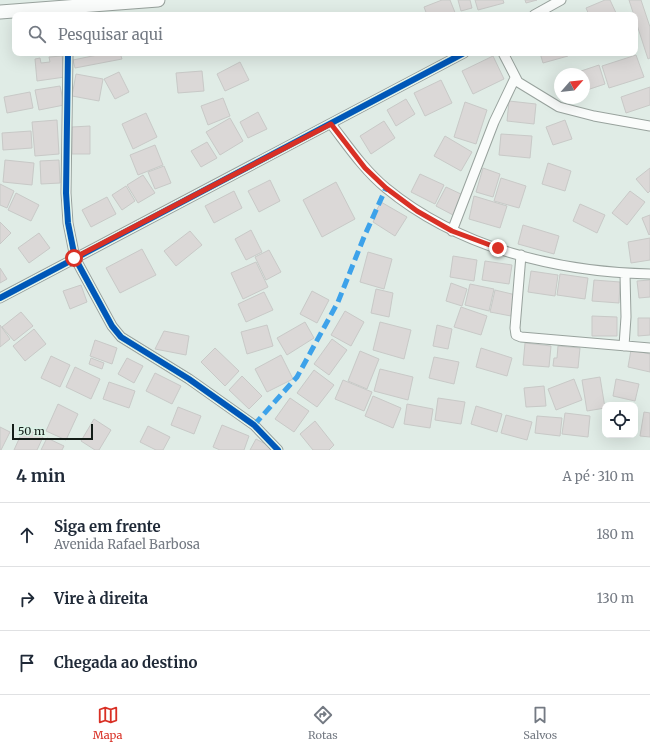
<!DOCTYPE html>
<html lang="pt">
<head>
<meta charset="utf-8">
<style>
	:root { --surface:#fff; --page:#f2f2f3; --text:#1f2937; --muted:#747a83; --line:#e0e1e3; --accent:#d93025 }
	body { margin:0; font-family:Merriweather,serif; background:var(--page); color:var(--text) }
	.controls { position:absolute; right:12px; bottom:12px; display:grid; overflow:hidden; border-radius:8px; box-shadow:0 4px 16px #0002 }
	.controls button { width:36px; height:36px; display:grid; place-items:center; padding:0; border:0; border-bottom:1px solid var(--line); background:var(--surface); color:var(--text); font:20px sans-serif }
	.compass { position:absolute; left:554px; top:68px; width:36px; height:36px; border-radius:50%; background:var(--surface); box-shadow:0 4px 16px #0002; rotate:62deg }
	.scale { position:absolute; left:12px; bottom:10px; width:81px; box-sizing:border-box; padding-left:4px; border:2px solid #141d18; border-top:0; font-size:11px; line-height:14px; white-space:nowrap; color:#141d18; -webkit-text-stroke:3px #daf2e6; paint-order:stroke }
	.stop { position:absolute; width:12px; height:12px; margin:-9px; border:3px solid #d93025; border-radius:50%; background:#fff }
	.stop.end { background:#d93025; border-color:#fff; box-shadow:0 1px 4px #0008 }
	.list { margin:0; padding:0; list-style:none }
	h2 { display:flex; justify-content:space-between; align-items:center; height:52px; margin:0; padding:0 16px; font-size:17px }
	h2 small { font-size:13px; font-weight:400; color:var(--muted) }
	.list li { display:grid; grid-template-columns:26px 1fr auto; gap:12px; align-items:center; box-sizing:border-box; height:64px; padding:0 16px; border-top:1px solid var(--line) }
	.list b { display:block; font-size:15px; white-space:nowrap }
	.list p { margin:0; font-size:13px; white-space:nowrap; color:var(--muted) }
	.list em { font-size:13px; font-style:normal; color:var(--muted) }
	.icon { flex:none; width:22px; height:22px; fill:none; stroke:currentColor; stroke-width:2; stroke-linecap:round; stroke-linejoin:round }
	.map { position:relative; flex:none; width:650px; height:450px; overflow:hidden }
	.search { position:absolute; background:var(--surface); box-shadow:0 4px 16px #0002; left:12px; right:12px; top:12px; height:44px; display:flex; align-items:center; gap:10px; box-sizing:border-box; padding:0 14px; border-radius:8px; color:var(--muted); font-size:15px }
	.sheet { height:244px; background:var(--surface) }
	nav { display:flex; justify-content:space-around; align-items:center; box-sizing:border-box; height:56px; border-top:1px solid var(--line); background:var(--surface); font-size:11px; color:var(--muted) }
	nav a { display:grid; justify-items:center; gap:2px }
	nav .on { color:var(--accent) }
	.map>svg:first-child { display:block }
	.building { fill:#dbd8d7; stroke:#c8c9c7 }
	.lines { fill:none; stroke-linecap:round; stroke-linejoin:round }
	.minor-casing { stroke:#98a29d; stroke-width:11 }
	.secondary-casing { stroke:#98a29d; stroke-width:15 }
	.minor { stroke:#fafcfb; stroke-width:9 }
	.secondary { stroke:#fafcfb; stroke-width:13 }
	.quiet { stroke:#3da2ea; stroke-width:5; stroke-dasharray:10 5; stroke-linecap:butt }
	.cycleway-casing { stroke:#daf2e6; stroke-width:8 }
	.cycleway { stroke:#0057b8; stroke-width:6 }
	.route { stroke:#d93025; stroke-width:5 }
</style>
</head>
<body>
<div class="map">
<svg width="650" height="450" viewBox="0 0 650 450">
	<rect width="100%" height="100%" fill="#e0ece6"/>
	<path class="building" d="M442 0H450L456 15H427L424 7Z
		M458 0H470L472 8 461 11Z
		M475 0H503L504 3 478 10Z
		M525 0H537L526 3Z
		M605 0H610L617 15H589L586 8Z
		M629 0H641L650 27V58L648 59Z
		M107 53H120L122 59 75 68 73 60Z
		M540 53H567L568 56 543 63Z
		M636 55 644 77 609 88 602 66Z
		M62 56 65 77 37 81 35 59 40 58 41 63 50 62 49 57Z
		M493 56 504 79 473 94 462 71Z
		M240 62 249 80 225 91 217 74Z
		M599 65 605 84 584 91V74L575 73Z
		M202 71 204 91 178 93 176 73Z
		M119 72 129 92 115 99 104 79Z
		M76 74 103 79 99 101 72 96Z
		M441 80 452 103 425 116 414 93Z
		M60 86 64 105 39 110 35 90Z
		M650 87V105L626 113 621 97Z
		M30 92 33 108 7 113 4 97Z
		M223 98 230 116 208 125 201 106Z
		M406 99 415 114 396 126 387 110Z
		M509 101 536 104 534 124 507 121Z
		M465 102 487 110 476 144 454 137Z
		M258 112 267 129 248 138 240 122Z
		M146 113 157 137 133 149 122 124Z
		M230 118 243 141 220 155 206 132Z
		M57 120 59 154 35 156 32 122Z
		M565 120 572 139 553 145 546 127Z
		M384 121 395 138 371 154 360 136Z
		M90 126V154H72V127Z
		M31 131 32 148 3 150 2 133Z
		M501 134 532 136 530 158 499 155Z
		M445 136 472 152 461 171 434 156Z
		M207 142 217 158 201 167 191 151Z
		M155 145 163 165 138 175 130 155Z
		M5 160 34 163 32 185 3 182Z
		M59 160 60 183 41 184 40 161Z
		M548 163 571 171 565 191 542 184Z
		M164 166 171 183 155 189 148 172Z
		M483 168 500 174 493 197 476 192Z
		M650 168V191L648 193 636 179Z
		M420 174 444 185 435 204 411 192Z
		M143 175 155 193 138 203 127 185Z
		M501 178 526 186 519 208 494 201Z
		M270 180 280 201 259 212 248 191Z
		M336 182 355 219 322 237 303 200Z
		M0 184 14 191 7 208 0 205Z
		M126 186 135 201 122 210 112 195Z
		M446 187 463 195 453 215 436 206Z
		M234 191 242 208 214 223 205 206Z
		M630 191 645 202 627 225 612 213Z
		M16 193 39 205 31 221 8 210Z
		M474 196 507 206 500 228 469 219Z
		M107 197 116 214 91 227 82 210Z
		M381 202 407 217 395 236 373 222 376 216 374 215Z
		M580 204 605 215 597 233 573 221Z
		M650 215V234L649 235 642 218Z
		M0 222 11 233 0 244Z
		M523 225 559 236 554 254 518 244Z
		M251 230 262 252 246 260 235 239Z
		M190 231 202 245 176 266 164 251Z
		M39 233 50 248 29 263 18 248Z
		M650 238V260L631 263 628 242Z
		M142 249 156 275 120 293 106 268Z
		M269 250 281 272 266 280 255 257Z
		M368 252 392 259 384 289 360 282Z
		M453 256 477 260 474 281 450 277Z
		M485 261 512 265 509 284 482 280Z
		M256 262 268 287 243 299 231 273Z
		M0 268 7 279 0 283Z
		M531 271 558 275 555 296 528 292Z
		M560 274 588 278 585 299 557 295Z
		M594 280 620 282 619 303 592 301Z
		M650 280V297L639 298 637 281Z
		M451 283 467 289 462 306 446 301Z
		M470 284 494 289 489 311 465 305Z
		M81 285 87 302 70 309 63 291Z
		M376 289 393 293 389 317 371 313Z
		M495 290 516 295 511 316 490 312Z
		M312 291 329 300 317 323 300 314Z
		M264 292 273 310 246 322 238 304Z
		M461 307 487 316 481 335 454 327Z
		M345 311 364 322 351 346 331 335Z
		M21 312 33 326 14 341 2 327Z
		M592 316 617 317V336H592Z
		M638 318H650V335L638 336Z
		M305 322 314 338 287 355 277 338Z
		M380 322 411 330 404 359 373 350Z
		M0 325 10 339 0 347Z
		M267 325 273 346 247 354 241 332Z
		M437 325 452 329 448 349 433 346Z
		M34 329 46 344 25 361 13 346Z
		M164 331 189 336 186 355 155 349Z
		M332 339 347 350 329 375 314 364Z
		M95 340 117 348 112 364 90 356Z
		M525 343 551 346 549 367 523 365Z
		M558 346 580 348 578 368 553 366 554 358H557Z
		M215 348 239 371 225 386 201 362Z
		M481 348 512 358 507 376 476 367Z
		M631 350 650 354V372L628 367Z
		M360 351 379 359 367 389 348 381Z
		M281 355 293 379 267 392 255 369Z
		M51 356 70 365 60 387 41 378Z
		M434 357 459 362 454 384 429 378Z
		M91 358 104 363 102 369 89 364Z
		M127 358 143 366 134 383 118 374Z
		M75 367 100 379 91 399 66 387Z
		M380 369 413 377 408 400 374 391Z
		M314 370 334 385 317 407 297 393Z
		M155 373 181 386 172 404 146 391Z
		M242 376 262 396 249 409 229 390Z
		M600 377 605 408 587 411 582 380Z
		M574 379 582 400 556 410 548 389Z
		M616 379 639 384 635 401 613 396Z
		M343 380 372 392 364 411 335 399Z
		M109 382 135 391 129 408 103 399Z
		M544 386 546 406 526 407 524 388Z
		M373 396 401 408 393 428 365 416Z
		M290 398 309 411 294 432 275 419Z
		M438 398 465 402 461 424 435 420Z
		M58 404 78 414 66 440 46 431Z
		M407 404 433 409 430 428 404 424Z
		M476 406 502 414 497 432 471 424Z
		M178 407 201 416 194 434 171 425Z
		M644 412 650 413V437L640 436Z
		M565 413 590 416 588 437 562 434Z
		M506 415 532 422 527 440 501 433Z
		M537 416 562 418 560 436 535 433Z
		M94 419 111 430 99 450H95L81 441Z
		M315 421 334 445 329 450H313L300 434Z
		M222 425 249 436 244 450H220L213 447Z
		M148 426 170 437 163 450H156L140 442Z
		M0 427 10 432 1 450H0Z
		M24 428 43 437 37 450H14Z
		M47 438 64 446 62 450H41Z
		M256 439 273 448 272 450H250Z"/>
	<g class="lines">
		<defs>
			<path id="minor" d="M534 15 561 0
				M68 53 66 193 68 223 75 258 112 326 121 337 189 379 254 425 278 450
				M503 53 518 82 559 107 594 116 650 126
				M331 124C348 146 364 170 386 188 459 248 557 272 650 274
				M452 231 494 122 515 78
				M521 255 515 328 516 335 521 337 650 348
				M0 298 464 53
				M624 346 626 317 625 274"/>
			<path id="secondary" d="M0 12 158 0"/>
		</defs>
		<use href="#minor" class="minor-casing"/>
		<use href="#secondary" class="secondary-casing"/>
		<use href="#minor" class="minor"/>
		<use href="#secondary" class="secondary"/>
		<path class="quiet" d="M254 425 297 377 338 302 364 237 386 188"/>
		<defs>
			<path id="cycleway" d="M68 53 66 193 68 223 75 258 112 326 121 337 189 379 254 425 278 450
				M0 298 464 53"/>
		</defs>
		<use href="#cycleway" class="cycleway-casing"/>
		<use href="#cycleway" class="cycleway"/>
	</g>
	<g class="lines">
		<path class="route" d="M74 258 331 124 365 168 386 188 417 211 452 231 498 248"/>
	</g>
</svg>
<div class="controls">
<button><svg class="icon" aria-label="locate" viewBox="0 0 24 24"><circle cx="12" cy="12" r="6"/><path d="M12 2v4M12 18v4M2 12h4M18 12h4"/></svg></button>
</div>
<svg class="compass" viewBox="-18 -18 36 36"><path d="M0-13l5 13h-10z" fill="#e53935"/><path d="M0 13l5-13h-10z" fill="#747a83"/></svg>
<div class="scale">50 m</div>
<div class="stop" style="left:74px;top:258px"></div>
<div class="stop end" style="left:498px;top:248px"></div>
<div class="search"><svg class="icon" aria-label="search" viewBox="0 0 24 24"><circle cx="10" cy="10" r="6"/><path d="M15 15l6 6"/></svg>Pesquisar aqui</div>
</div>
<section class="sheet">
<h2>4 min<small>A pé · 310 m</small></h2>
<ul class="list">
<li><svg class="icon" aria-label="ahead" viewBox="0 0 24 24"><path d="M12 20V5M6 11l6-6 6 6"/></svg><div><b>Siga em frente</b><p>Avenida Rafael Barbosa</p></div><em>180 m</em></li>
<li><svg class="icon" aria-label="right" viewBox="0 0 24 24"><path d="M7 20v-9h11M14 6l5 5-5 5"/></svg><div><b>Vire à direita</b></div><em>130 m</em></li>
<li><svg class="icon" aria-label="arrive" viewBox="0 0 24 24"><path d="M6 21V4h12l-3 4 3 4H6"/></svg><div><b>Chegada ao destino</b></div></li>
</ul>
</section>
<nav>
<a class="on"><svg class="icon" aria-label="map" viewBox="0 0 24 24"><path d="M3 6l6-2 6 2 6-2v14l-6 2-6-2-6 2zM9 4v14M15 6v14"/></svg>Mapa</a>
<a><svg class="icon" aria-label="directions" viewBox="0 0 24 24"><path d="M12 3l9 9-9 9-9-9zM9 14v-3h6M13 9l2 2-2 2"/></svg>Rotas</a>
<a><svg class="icon" aria-label="saved" viewBox="0 0 24 24"><path d="M7 4h10v16l-5-4-5 4z"/></svg>Salvos</a>
</nav>
</body>
</html>
